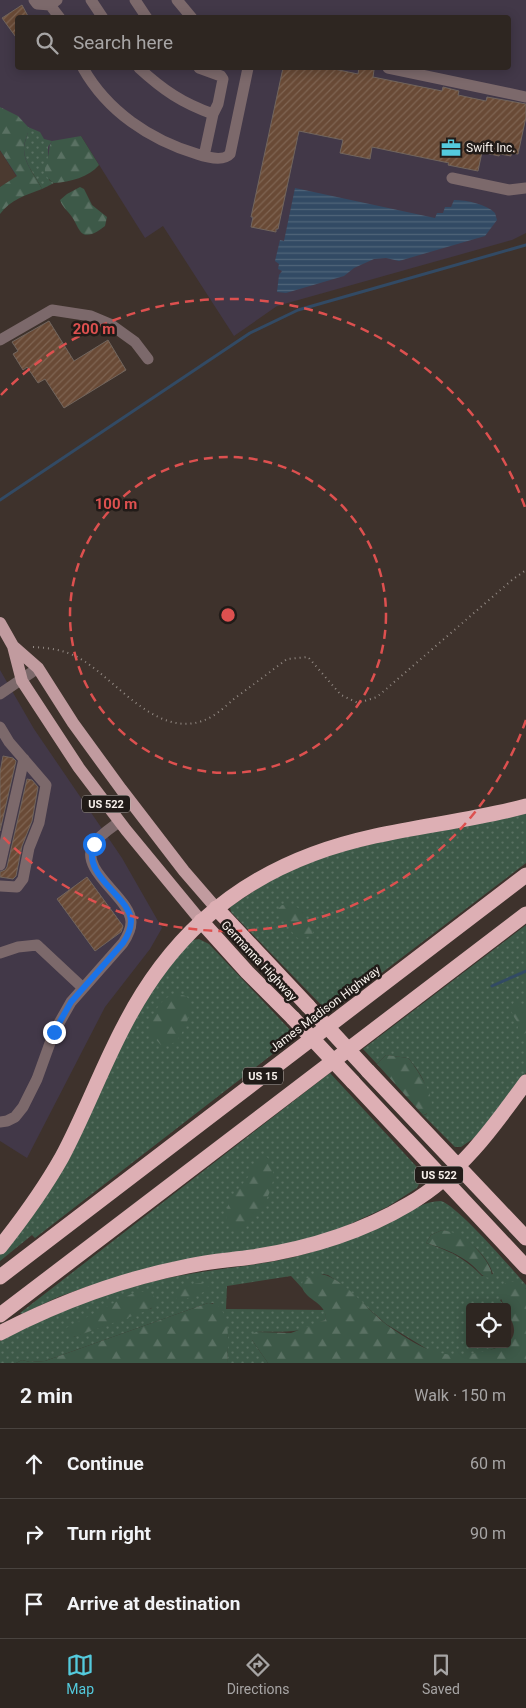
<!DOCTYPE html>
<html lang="en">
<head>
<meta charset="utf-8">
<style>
	:root { --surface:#2e2621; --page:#362e2a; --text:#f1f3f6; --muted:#a7a5a5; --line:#49433f; --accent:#54cadd }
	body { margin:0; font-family:Roboto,sans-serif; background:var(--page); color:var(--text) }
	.controls { position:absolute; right:15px; bottom:15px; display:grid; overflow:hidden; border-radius:5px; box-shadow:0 2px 12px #0003 }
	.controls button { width:45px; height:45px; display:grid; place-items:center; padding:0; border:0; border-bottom:1px solid var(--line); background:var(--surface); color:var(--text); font:25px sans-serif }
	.stop { position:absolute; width:15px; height:15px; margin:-11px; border:4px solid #1a73e8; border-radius:50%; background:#fff }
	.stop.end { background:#1a73e8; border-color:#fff; box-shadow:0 1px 5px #0008 }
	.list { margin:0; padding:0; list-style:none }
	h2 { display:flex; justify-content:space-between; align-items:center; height:65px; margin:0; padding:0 20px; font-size:21px }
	h2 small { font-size:16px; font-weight:400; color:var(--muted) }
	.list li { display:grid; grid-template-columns:32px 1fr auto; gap:15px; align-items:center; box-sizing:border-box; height:70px; padding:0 20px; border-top:1px solid var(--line) }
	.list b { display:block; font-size:19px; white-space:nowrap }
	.list em { font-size:16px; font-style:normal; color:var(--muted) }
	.icon { flex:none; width:28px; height:28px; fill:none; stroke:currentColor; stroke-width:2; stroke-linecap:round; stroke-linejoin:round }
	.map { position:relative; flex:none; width:526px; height:1363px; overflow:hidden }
	.search { position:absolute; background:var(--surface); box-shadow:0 2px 12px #0003; left:15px; right:15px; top:15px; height:55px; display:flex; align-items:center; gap:12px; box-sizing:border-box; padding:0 18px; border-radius:5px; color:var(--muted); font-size:19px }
	.sheet { height:275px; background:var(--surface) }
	nav { display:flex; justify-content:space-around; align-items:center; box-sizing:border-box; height:70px; border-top:1px solid var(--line); background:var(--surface); font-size:14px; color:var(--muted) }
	nav a { display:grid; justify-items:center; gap:2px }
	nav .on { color:var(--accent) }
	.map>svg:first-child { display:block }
	.built { fill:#4b3a30 }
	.industrial { fill:#423848; fill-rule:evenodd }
	.grass { fill:url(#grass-dots); fill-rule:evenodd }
	.forest { fill:url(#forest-firs) }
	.water { fill:url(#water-rules) }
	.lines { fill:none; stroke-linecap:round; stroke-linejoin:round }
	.stream { stroke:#324a64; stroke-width:3 }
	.building { fill:url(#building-hatch); stroke:#71655d }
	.path { stroke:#948b85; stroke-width:2; stroke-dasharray:1 4; stroke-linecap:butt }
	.minor { stroke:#7c696b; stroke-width:11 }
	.major { stroke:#c19b9f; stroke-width:12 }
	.highway { stroke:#ddafb4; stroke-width:15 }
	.highway-bridge { stroke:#ddafb4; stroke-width:15 }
	.route { stroke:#1a73e8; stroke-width:6 }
	.ring { fill:none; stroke:#dd504f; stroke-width:2.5; stroke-dasharray:9 6 }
	.labels { text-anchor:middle; stroke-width:5; stroke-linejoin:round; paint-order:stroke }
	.shield { fill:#211b18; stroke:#b8b1ac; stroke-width:1 }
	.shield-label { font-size:11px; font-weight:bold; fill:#f8f1ec }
	.poi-label { font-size:12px; fill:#f8f1ec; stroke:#211b18; text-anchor:start }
	.street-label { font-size:12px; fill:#f8f1ec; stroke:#211b18 }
	.centre { fill:#dd504f; stroke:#211b18; stroke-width:2.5 }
	.ring-label { font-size:15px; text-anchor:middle; font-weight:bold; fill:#dd504f; stroke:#211b18; stroke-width:5; stroke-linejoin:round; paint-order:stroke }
</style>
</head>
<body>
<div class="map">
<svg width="526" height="1363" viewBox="0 0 526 1363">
	<defs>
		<pattern id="grass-dots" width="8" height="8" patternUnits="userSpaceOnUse" patternTransform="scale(1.25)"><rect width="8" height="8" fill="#3d5948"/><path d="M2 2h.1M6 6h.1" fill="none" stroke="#5a7163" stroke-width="1.8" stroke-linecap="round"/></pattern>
		<pattern id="forest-firs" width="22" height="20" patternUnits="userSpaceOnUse" patternTransform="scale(1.25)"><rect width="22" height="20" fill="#3d5948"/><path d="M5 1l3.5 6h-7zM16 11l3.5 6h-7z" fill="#5a7163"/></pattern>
		<pattern id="water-rules" width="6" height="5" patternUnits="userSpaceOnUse" patternTransform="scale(1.25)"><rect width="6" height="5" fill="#324a64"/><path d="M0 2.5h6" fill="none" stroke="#50657a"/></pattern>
		<pattern id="building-hatch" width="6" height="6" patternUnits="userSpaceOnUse" patternTransform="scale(1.25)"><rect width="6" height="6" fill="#694a36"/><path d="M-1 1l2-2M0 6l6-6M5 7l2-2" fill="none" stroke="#7f6553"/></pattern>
	</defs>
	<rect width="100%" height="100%" fill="#3e322c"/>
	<path class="built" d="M0 150 17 177 0 187Z"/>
	<path class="industrial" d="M0 0H526V233L512 240 277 306 234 336 163 226 145 238 81 136 17 177 0 150ZM18 18H508V68H18Z
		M0 670 34 729 122 858 162 928 150 949 105 1007 27 1158 0 1141Z"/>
	<path class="grass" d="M28 127 40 132 44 139 52 141 48 147 49 180 54 183 42 189C36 176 24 164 24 149 24 141 29 134 28 127Z
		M526 809V863L329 1013 231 912 230 907 275 877 319 856Z
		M526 925V1073L491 1119 474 1138 461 1147H455L423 1115 427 1114C429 1088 426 1081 410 1060L408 1058 386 1055 377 1064 363 1049Z
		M199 939 209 944 296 1036 35 1238 32 1235 0 1261V1251L130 1023 177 954 193 940Z
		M330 1073 416 1166 421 1174V1180L417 1188 387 1207 337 1230 293 1244 89 1286 58 1297 22 1314 20 1313Z
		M441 1201C458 1206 511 1268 526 1285V1289L523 1287 500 1300 505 1307H470V1344H504L481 1354 467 1357 435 1354 386 1324 340 1283 328 1275 323 1274 302 1284 303 1289 291 1276 227 1286 226 1309 325 1310 326 1317 325 1320C300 1335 283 1331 256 1332L252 1340 268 1363H227L228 1336 213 1303H208L45 1361 30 1362 22 1360 16 1363H0V1341C55 1312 113 1289 173 1277 222 1267 271 1266 318 1250 346 1240 373 1228 399 1217 414 1210 424 1201 441 1201ZM442 1230C464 1235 486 1252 493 1274L482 1276C465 1258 450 1251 426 1243L431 1235ZM127 1296 152 1308 73 1337Z"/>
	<path class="forest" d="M0 107 18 116 29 128C28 135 24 141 24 148 23 163 36 176 42 189 26 195 10 200 0 214V187L17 176 0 150Z
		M81 136 99 165C89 177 70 182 54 183 42 175 44 169 48 157 50 151 48 147 52 141Z
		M80 187 84 189 92 205 107 217 105 226C99 231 86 240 80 231 77 227 75 221 72 217 68 211 62 207 60 200L67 194Z
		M282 905 295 906 306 913V924L313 930V935L299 939 295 936 279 914 278 909Z
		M173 995C178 995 185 994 188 998 196 1005 183 1035 176 1041 172 1045 167 1045 161 1045L149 1032C150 1019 159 998 173 995Z
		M514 1002H516L519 1007 526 1011V1033L519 1037 516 1034 519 1024C514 1017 508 1011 514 1002Z
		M386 1055 408 1058 410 1060C419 1073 436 1096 431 1112L423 1115 377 1064Z
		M262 1156 267 1157C285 1179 261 1211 246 1227 240 1230 235 1231 231 1226 216 1212 239 1189 248 1177 251 1172 253 1165 256 1159Z
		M442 1230C449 1231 455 1233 461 1236 471 1241 496 1267 491 1278 482 1278 479 1271 472 1265 459 1254 443 1248 426 1243L431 1235Z
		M318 1274C341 1274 368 1311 387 1325 427 1353 448 1363 496 1348 504 1345 513 1342 514 1332 515 1322 507 1316 507 1307H505C492 1286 509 1273 526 1289V1363H268L252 1340V1334L256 1332 291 1333 325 1320C330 1301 296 1299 303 1280Z
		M204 1283 210 1288 209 1290 183 1300 177 1299 175 1296C181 1284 192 1284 204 1283Z
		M136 1292C145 1292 151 1291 156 1299 155 1306 152 1308 146 1311L77 1336 73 1337 67 1335 66 1328 127 1296Z
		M208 1303C233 1303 228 1346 227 1363H16L22 1360 30 1362 45 1361Z"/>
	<path class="water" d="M295 188 435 218 437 213H443L445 207H451L454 200C467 200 486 204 495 213L497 220 485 236 399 261 386 258 374 259 354 268 344 276 286 293 277 292 279 275 282 271 278 269 279 264 275 261 280 240 284 241Z"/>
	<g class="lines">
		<path class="stream" d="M0 500 250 333 298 310 526 245
			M492 986 526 971"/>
	</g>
	<path class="building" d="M22 5 29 18H18V40L2 18Z
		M283 68H329L358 74 359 68H362L374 70 373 77 442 91 443 87 459 91 458 95 486 101 487 97 526 104V117L518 154 511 153V156L500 154 499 156 482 152 478 171 448 165 449 163 372 147 370 159 340 153 343 140 299 131 278 229H276V232L251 227 253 217H251Z
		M49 321 74 361 108 340 126 370 64 408 45 379 38 383 27 367 23 370 13 354 18 351 12 342Z
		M3 756 13 758 16 761 0 831V772Z
		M27 779 32 780 38 787 32 821 22 846 16 876 13 879 0 877V872L5 870 7 867Z
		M87 877 123 926 121 932 95 951 57 899Z"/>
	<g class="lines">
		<path class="path" d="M33 647C51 648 67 650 84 661 120 684 162 744 211 717 220 712 228 704 235 698 253 685 270 672 287 659L308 657 341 695 358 703 377 697 512 580 526 570"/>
		<path class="minor" d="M34 0 37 4 50 5 51 0
			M57 0 50 5 60 18
			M91 0 103 18
			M135 0 147 18
			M177 0 192 18
			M83 68C107 111 150 140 197 154 206 157 223 162 230 154L248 68
			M139 68C163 90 182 103 213 114
			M199 68 221 76 223 79 218 104 213 114 204 156
			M388 68 526 97
			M452 178 509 190 526 188
			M0 340 52 310 91 316 110 324 135 342 148 359
			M0 694 38 668
			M0 727 9 742 46 785 39 823 29 848 23 879 17 887 0 886
			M0 865 24 759
			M0 953 18 947 37 945 83 988
			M0 1122 7 1121 15 1117 23 1107 37 1079 54 1032 71 1002 123 943C127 937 131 929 131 922 131 898 79 871 93 845 98 836 111 828 119 822"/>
		<path class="major" d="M0 623 13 646 22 681 79 768 126 830 201 921
			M13 646 38 668 73 723 121 789 184 871 216 908"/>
		<path class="highway" d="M216 908 308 1006
			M201 921 247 972 293 1018
			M368 1071 526 1238
			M353 1082 526 1267
			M0 1247C23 1218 44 1189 62 1157 85 1114 102 1067 125 1024 167 943 227 886 313 854 382 828 456 825 526 806
			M0 1277 526 875
			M0 1315 526 914
			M0 1333C60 1302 122 1279 188 1266 209 1261 231 1260 252 1257 306 1249 362 1232 409 1204 459 1175 493 1128 526 1082"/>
		<path class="highway-bridge" d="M308 1006 368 1071
			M293 1018 353 1082"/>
	</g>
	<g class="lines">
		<path class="route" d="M54 1032 71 1002 123 943C127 937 131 929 131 921 130 896 81 876 94 844"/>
	</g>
	<g class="ring">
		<circle cx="228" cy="615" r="158"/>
		<path d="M526 720A316 316 0 0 1 1 835M1 395A316 316 0 0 1 526 510"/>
	</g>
	<defs>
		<symbol id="office-bare" viewBox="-9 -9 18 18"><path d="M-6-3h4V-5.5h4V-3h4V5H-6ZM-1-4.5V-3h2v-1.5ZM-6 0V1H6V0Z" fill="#54cadd" stroke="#211b18" stroke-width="2.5" paint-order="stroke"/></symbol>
	</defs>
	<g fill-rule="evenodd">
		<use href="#office-bare" x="437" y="134" width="28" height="28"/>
	</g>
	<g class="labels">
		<g class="shield">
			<rect x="82" y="795.5" width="48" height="17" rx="4"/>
			<rect x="243" y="1067.5" width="40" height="17" rx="4"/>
			<rect x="415" y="1166.5" width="48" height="17" rx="4"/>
		</g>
		<g class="shield-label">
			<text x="106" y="808">US 522</text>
			<text x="263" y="1080">US 15</text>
			<text x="439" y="1179">US 522</text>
		</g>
		<g class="poi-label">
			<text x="466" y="152">Swift Inc.</text>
		</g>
		<g class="street-label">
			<text transform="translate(259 961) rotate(47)" y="4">Germanna Highway</text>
			<text transform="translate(325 1009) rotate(-37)" y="4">James Madison Highway</text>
		</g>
	</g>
	<circle cx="228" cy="615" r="8" class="centre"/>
	<g class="ring-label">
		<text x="94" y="334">200 m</text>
		<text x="116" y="509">100 m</text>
	</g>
</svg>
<div class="controls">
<button><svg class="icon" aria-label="locate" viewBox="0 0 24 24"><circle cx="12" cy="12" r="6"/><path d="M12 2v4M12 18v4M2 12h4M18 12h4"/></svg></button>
</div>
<div class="stop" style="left:94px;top:844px"></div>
<div class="stop end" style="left:54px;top:1032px"></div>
<div class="search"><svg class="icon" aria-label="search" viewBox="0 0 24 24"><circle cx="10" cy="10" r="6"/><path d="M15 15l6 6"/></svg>Search here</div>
</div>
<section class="sheet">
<h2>2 min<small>Walk · 150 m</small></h2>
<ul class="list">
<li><svg class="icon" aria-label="ahead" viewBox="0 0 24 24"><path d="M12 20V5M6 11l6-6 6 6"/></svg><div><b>Continue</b></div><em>60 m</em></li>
<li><svg class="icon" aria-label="right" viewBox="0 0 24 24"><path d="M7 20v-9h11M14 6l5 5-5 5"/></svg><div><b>Turn right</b></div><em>90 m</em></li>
<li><svg class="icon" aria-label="arrive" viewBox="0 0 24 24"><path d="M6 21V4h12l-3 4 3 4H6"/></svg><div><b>Arrive at destination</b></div></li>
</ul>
</section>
<nav>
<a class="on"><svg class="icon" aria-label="map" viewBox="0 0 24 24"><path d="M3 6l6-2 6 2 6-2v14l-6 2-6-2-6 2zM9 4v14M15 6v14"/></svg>Map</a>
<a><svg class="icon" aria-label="directions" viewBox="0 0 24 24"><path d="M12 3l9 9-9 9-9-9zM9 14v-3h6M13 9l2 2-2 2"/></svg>Directions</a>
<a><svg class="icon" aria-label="saved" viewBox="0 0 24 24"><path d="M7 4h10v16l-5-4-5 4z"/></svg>Saved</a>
</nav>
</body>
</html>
